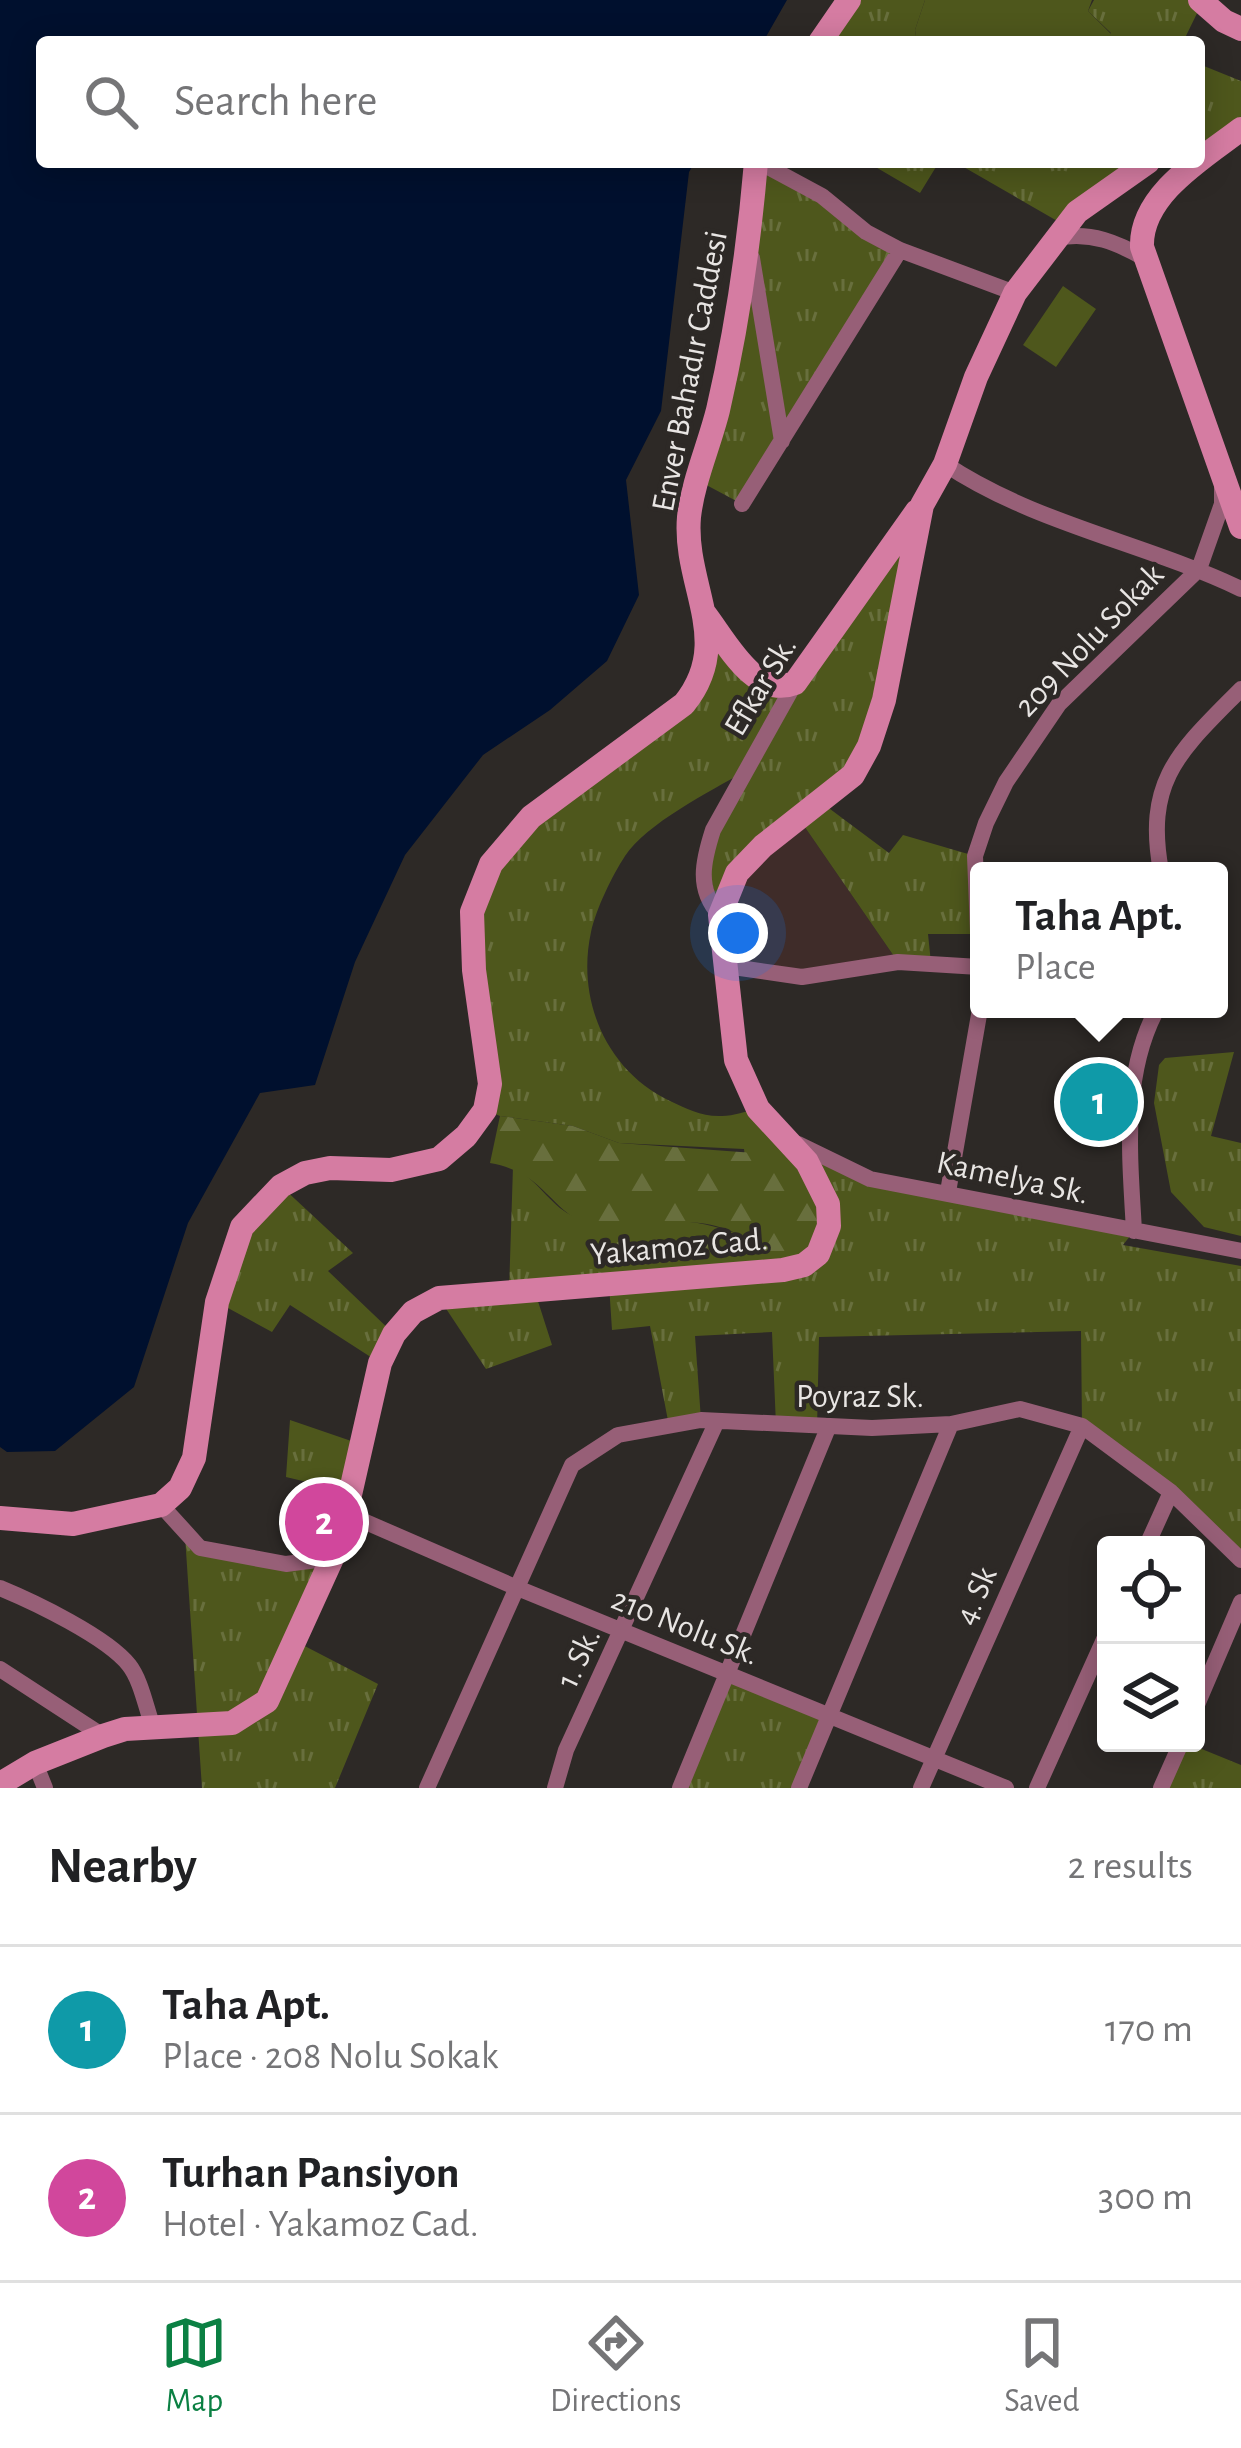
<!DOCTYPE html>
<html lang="en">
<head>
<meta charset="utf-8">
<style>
	:root { --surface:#fff; --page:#f2f2f2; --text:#202124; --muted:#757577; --line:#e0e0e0; --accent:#0b8043 }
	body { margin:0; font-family:"Alegreya Sans",sans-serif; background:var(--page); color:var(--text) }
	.controls { position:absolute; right:36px; bottom:36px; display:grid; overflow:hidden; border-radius:12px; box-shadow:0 6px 30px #0003 }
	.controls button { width:108px; height:108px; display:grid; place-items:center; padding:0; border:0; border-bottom:3px solid var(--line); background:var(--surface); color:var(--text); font:60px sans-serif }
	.you { position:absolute; left:738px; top:933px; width:42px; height:42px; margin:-30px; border:9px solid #fff; border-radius:50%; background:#1a73e8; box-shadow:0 0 0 18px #1a73e833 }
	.badge { display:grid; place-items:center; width:78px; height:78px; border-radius:50%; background:var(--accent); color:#fff; font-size:39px; font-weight:700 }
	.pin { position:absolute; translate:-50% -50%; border:6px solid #fff; box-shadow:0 3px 12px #0006 }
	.popup { position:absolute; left:970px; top:862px; width:258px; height:156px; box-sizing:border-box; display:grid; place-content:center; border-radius:12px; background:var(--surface); filter:drop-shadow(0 3px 9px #0005); font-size:39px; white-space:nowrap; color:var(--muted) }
	.popup b { font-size:45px; color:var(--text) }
	.popup::after { content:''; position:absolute; left:50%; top:100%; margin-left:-24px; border:24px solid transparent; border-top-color:var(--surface) }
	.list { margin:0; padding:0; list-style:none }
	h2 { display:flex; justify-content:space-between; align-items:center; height:156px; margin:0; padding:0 48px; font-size:51px }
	h2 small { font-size:39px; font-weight:400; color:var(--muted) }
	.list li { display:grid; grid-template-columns:78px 1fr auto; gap:36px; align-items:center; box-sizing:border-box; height:168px; padding:0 48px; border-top:3px solid var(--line) }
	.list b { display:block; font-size:45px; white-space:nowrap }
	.list p { margin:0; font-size:39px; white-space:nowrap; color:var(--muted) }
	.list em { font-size:39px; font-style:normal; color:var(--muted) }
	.icon { flex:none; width:66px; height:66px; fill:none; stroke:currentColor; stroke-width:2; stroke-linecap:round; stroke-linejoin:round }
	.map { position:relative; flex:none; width:1241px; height:1788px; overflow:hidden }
	.search { position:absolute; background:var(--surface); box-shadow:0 6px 30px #0003; left:36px; right:36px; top:36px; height:132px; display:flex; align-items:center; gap:30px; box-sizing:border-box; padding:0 42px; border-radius:12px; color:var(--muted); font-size:45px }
	.sheet { height:492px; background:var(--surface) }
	nav { display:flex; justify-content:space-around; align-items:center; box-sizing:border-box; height:168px; border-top:3px solid var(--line); background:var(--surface); font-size:33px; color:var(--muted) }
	nav a { display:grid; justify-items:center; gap:6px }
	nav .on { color:var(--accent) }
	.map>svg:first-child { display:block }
	.commercial { fill:#3f2c29 }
	.grass { fill:url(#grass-tufts) }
	.forest { fill:url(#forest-firs) }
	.pitch { fill:#4e571c }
	.water { fill:#00102e }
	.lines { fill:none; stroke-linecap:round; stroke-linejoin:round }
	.street { stroke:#975f77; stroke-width:16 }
	.secondary { stroke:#d57ca2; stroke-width:24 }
	.labels { text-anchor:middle; stroke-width:9; stroke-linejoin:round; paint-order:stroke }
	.street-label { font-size:33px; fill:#e8e5e3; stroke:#2d2926 }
</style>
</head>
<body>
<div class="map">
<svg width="1241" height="1788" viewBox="0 0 1241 1788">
	<defs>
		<pattern id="grass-tufts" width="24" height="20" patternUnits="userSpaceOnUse" patternTransform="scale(3)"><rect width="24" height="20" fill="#4e571c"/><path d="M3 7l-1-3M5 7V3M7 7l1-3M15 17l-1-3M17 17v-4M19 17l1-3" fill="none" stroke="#686f3d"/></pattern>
		<pattern id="forest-firs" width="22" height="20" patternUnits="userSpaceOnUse" patternTransform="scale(3)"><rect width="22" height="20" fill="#4e571c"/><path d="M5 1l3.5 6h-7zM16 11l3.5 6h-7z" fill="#686f3d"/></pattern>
	</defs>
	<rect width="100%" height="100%" fill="#2d2926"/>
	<path class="commercial" d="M800 820 898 962 851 971 726 966 737 873Z"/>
	<path class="grass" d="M849 0H925L915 30 917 42H820Z
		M1094 0H1200L1202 3 1183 42H1103L1111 33 1088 11Z
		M1199 64 1241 81V129L1199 144Z
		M756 162 900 250 742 504 697 480Z
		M867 162H939L920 193Z
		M955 162H1148L1066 226Z
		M922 505 869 746 822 803 889 853 903 835 975 856V934H928L931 963 898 962 800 820 763 846 720 915 705 855 744 772C710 791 646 824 625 856 612 876 596 909 591 932 576 1001 607 1071 670 1101 687 1109 702 1117 722 1116 734 1116 746 1111 758 1109L835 1165 1134 1231 1123 1245 1241 1266V1560L1082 1426 1081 1331 819 1337 817 1428 776 1425 772 1332 695 1336 701 1420 669 1426 650 1326 612 1330 609 1284 535 1292 552 1345 486 1369 439 1298 509 1292 513 1167C537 1179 550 1205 571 1215 597 1228 646 1221 674 1221 702 1221 730 1230 755 1241L744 1149 619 1143 573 1126 500 1116 485 1110 474 970 491 864 684 704 704 613 781 688Z
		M1234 1052 1211 1136 1241 1143V1236L1204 1227 1171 1192 1154 1103 1159 1065 1165 1058Z
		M281 1186 353 1253 328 1271 394 1334 380 1363 290 1305 272 1332 217 1302 242 1227Z
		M290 1420 360 1444 349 1492 286 1477Z
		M185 1536 249 1559 332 1558 295 1641 378 1684 335 1788H202Z
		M728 1674 832 1717 799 1788H680Z
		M1187 1743 1241 1765V1788H1161Z"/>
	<path class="forest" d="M500 1116 573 1126 619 1143 780 1155 812 1170 826 1241 783 1270C742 1227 708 1216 648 1225 631 1227 608 1232 592 1226 549 1212 547 1173 490 1163Z"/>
	<path class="pitch" d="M925 0H1092L1088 11 1111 34 1103 42H917L915 30Z
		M1063 286 1096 309 1056 367 1023 345Z"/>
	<path class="water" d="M0 0H787L763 42H42V162H695L689 172 661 411 626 480 639 595 607 661 550 710 483 755 405 855 355 962 315 1085 260 1093 188 1223 134 1387 55 1451 7 1452 0 1447Z"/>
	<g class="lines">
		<path class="street" d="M759 162 822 196 866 232 900 250 1015 293
			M1057 238C1091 231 1118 243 1146 259
			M752 258 782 441
			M945 464C1035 524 1145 543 1241 589
			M742 504 900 250
			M1161 871C1144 779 1181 750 1241 689
			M720 915C696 889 703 861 713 830L795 683
			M979 958 975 856 986 823 1006 782 1059 704 1199 569 1222 504V487
			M726 966 802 977 898 962 979 967
			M798 1144 870 1179 1241 1251
			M948 1192 980 1009
			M1134 1231C1130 1157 1121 1076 1157 1009
			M161 1505 200 1548 286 1564 332 1558
			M345 1513 515 1587 1006 1788
			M1147 1545 1171 1492
			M0 1588C34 1602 107 1637 129 1665 141 1680 146 1708 153 1727
			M0 1669 103 1736
			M1196 1707 1241 1602
			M35 1763 45 1788
			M427 1788 572 1465 618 1435 701 1420 872 1428 951 1424 1020 1409 1082 1426 1171 1492 1241 1560
			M555 1788 566 1750 717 1421
			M680 1788 828 1428
			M799 1788 951 1424
			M921 1788 1082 1426
			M1037 1788 1106 1635
			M1161 1788 1181 1743"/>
		<path class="secondary" d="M1200 0 1224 21 1241 29
			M820 42 849 0
			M1241 129C1203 158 1140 195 1142 247L1241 527
			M704 613C726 641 754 699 795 683L917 511
			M0 1518 73 1524 161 1505 180 1488 194 1458 217 1302 242 1227 281 1186 305 1173 330 1168 391 1170 439 1159 466 1136 485 1110 490 1084 474 970 472 912 491 864 531 817 684 704C735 641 683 586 689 517 693 481 709 446 718 410 737 328 749 245 756 162
			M0 1784 35 1763 103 1736 125 1729 232 1723 267 1701 339 1543 380 1363 394 1334 413 1312 439 1298 783 1270 804 1265 818 1254 829 1226 828 1204 807 1162 758 1109 736 1060 720 915 737 873 763 846 853 775 869 746 884 700 922 505 945 464 976 377 1015 293 1077 212 1148 162"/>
	</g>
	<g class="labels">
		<g class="street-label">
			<text transform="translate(688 371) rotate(-79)" y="12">Enver Bahadır Caddesi</text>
			<text transform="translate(1088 639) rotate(-46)" y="12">209 Nolu Sokak</text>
			<text transform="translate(759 685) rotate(-59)" y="12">Efkar Sk.</text>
			<text transform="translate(1013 1176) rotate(12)" y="12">Kamelya Sk.</text>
			<text transform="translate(679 1245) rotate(-5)" y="12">Yakamoz Cad.</text>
			<text x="860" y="1407">Poyraz Sk.</text>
			<text transform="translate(974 1595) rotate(-66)" y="12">4. Sk</text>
			<text transform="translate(686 1625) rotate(22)" y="12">210 Nolu Sk.</text>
			<text transform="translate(577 1657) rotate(-65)" y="12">1. Sk.</text>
		</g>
	</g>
</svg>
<div class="controls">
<button><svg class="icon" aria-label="locate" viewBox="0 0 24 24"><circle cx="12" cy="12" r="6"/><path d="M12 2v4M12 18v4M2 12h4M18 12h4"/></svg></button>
<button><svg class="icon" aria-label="layers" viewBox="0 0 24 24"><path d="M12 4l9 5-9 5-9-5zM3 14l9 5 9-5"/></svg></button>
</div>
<div class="you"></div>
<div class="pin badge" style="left:1099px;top:1102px;background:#0f9aa8">1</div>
<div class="popup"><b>Taha Apt.</b>Place</div>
<div class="pin badge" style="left:324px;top:1522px;background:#d1479c">2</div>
<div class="search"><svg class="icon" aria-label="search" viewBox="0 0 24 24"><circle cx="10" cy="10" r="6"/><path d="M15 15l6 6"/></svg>Search here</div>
</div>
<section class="sheet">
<h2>Nearby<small>2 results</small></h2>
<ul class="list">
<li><span class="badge" style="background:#0f9aa8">1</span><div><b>Taha Apt.</b><p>Place · 208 Nolu Sokak</p></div><em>170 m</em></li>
<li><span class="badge" style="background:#d1479c">2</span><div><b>Turhan Pansiyon</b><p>Hotel · Yakamoz Cad.</p></div><em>300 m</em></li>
</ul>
</section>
<nav>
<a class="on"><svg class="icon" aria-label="map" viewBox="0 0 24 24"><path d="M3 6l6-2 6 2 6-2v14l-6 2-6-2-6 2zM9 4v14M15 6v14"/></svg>Map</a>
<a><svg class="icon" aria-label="directions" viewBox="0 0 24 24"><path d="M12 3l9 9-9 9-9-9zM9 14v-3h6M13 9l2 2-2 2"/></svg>Directions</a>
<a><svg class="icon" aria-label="saved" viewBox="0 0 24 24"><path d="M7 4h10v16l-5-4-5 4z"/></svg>Saved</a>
</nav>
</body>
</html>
